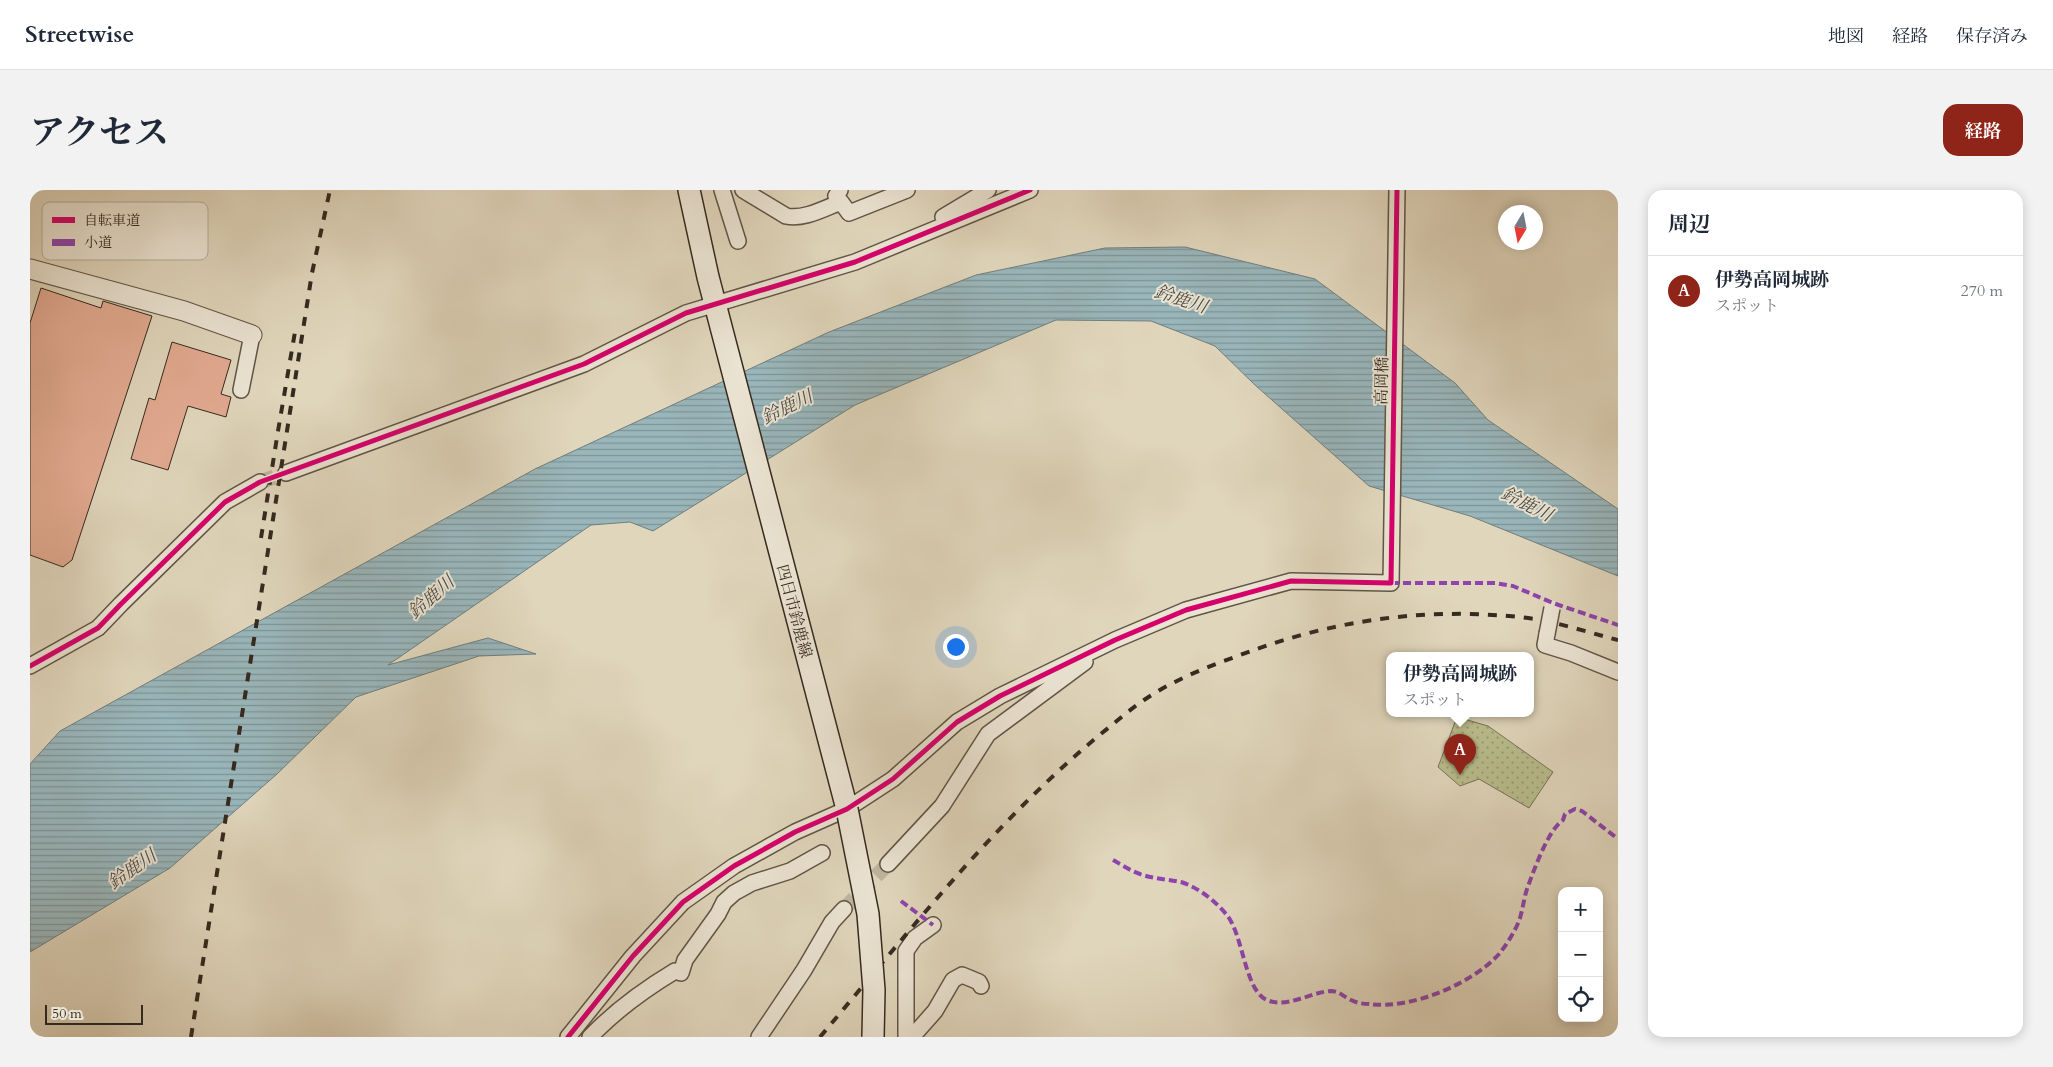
<!DOCTYPE html>
<html lang="ja">
<head>
<meta charset="utf-8">
<style>
	:root { --surface:#fff; --page:#f2f2f3; --text:#1f2937; --muted:#747a83; --line:#e0e1e3; --accent:#8f2418 }
	body { margin:0; font-family:Cardo,"Noto Serif JP",serif; background:var(--page); color:var(--text) }
	.controls { position:absolute; right:15px; bottom:15px; display:grid; overflow:hidden; border-radius:10px; box-shadow:0 2px 12px #0003 }
	.controls button { width:45px; height:45px; display:grid; place-items:center; padding:0; border:0; border-bottom:1px solid var(--line); background:var(--surface); color:var(--text); font:25px sans-serif }
	.compass { position:absolute; left:1468px; top:15px; width:45px; height:45px; border-radius:50%; background:var(--surface); box-shadow:0 2px 12px #0003; rotate:190deg }
	.scale { position:absolute; left:15px; bottom:12px; width:98px; box-sizing:border-box; padding-left:5px; border:2px solid #352a1f; border-top:0; font-size:14px; line-height:18px; white-space:nowrap; color:#352a1f; -webkit-text-stroke:4px #ebe4d3; paint-order:stroke }
	.you { position:absolute; left:925px; top:456px; width:18px; height:18px; margin:-12px; border:4px solid #fff; border-radius:50%; background:#1a73e8; box-shadow:0 0 0 8px #1a73e833 }
	.badge { display:grid; place-items:center; width:32px; height:32px; border-radius:50%; background:var(--accent); color:#fff; font-size:16px; font-weight:700 }
	.pin { position:absolute; translate:-50% -41px; filter:drop-shadow(0 1px 2px #0008) }
	.pin::after { content:''; position:absolute; top:26px; width:18px; height:15px; background:inherit; clip-path:polygon(0 0,100% 0,50% 100%) }
	.popup { position:absolute; left:1356px; top:462px; width:148px; height:65px; box-sizing:border-box; display:grid; place-content:center; border-radius:10px; background:var(--surface); filter:drop-shadow(0 1px 4px #0005); font-size:16px; white-space:nowrap; color:var(--muted) }
	.popup b { font-size:19px; color:var(--text) }
	.popup::after { content:''; position:absolute; left:50%; top:100%; margin-left:-10px; border:10px solid transparent; border-top-color:var(--surface) }
	.list { margin:0; padding:0; list-style:none }
	h2 { display:flex; justify-content:space-between; align-items:center; height:65px; margin:0; padding:0 20px; font-size:21px }
	h2 small { font-size:16px; font-weight:400; color:var(--muted) }
	.list li { display:grid; grid-template-columns:32px 1fr auto; gap:15px; align-items:center; box-sizing:border-box; height:70px; padding:0 20px; border-top:1px solid var(--line) }
	.list b { display:block; font-size:19px; white-space:nowrap }
	.list p { margin:0; font-size:16px; white-space:nowrap; color:var(--muted) }
	.list em { font-size:16px; font-style:normal; color:var(--muted) }
	.icon { flex:none; width:28px; height:28px; fill:none; stroke:currentColor; stroke-width:2; stroke-linecap:round; stroke-linejoin:round }
	.map { position:relative; flex:none; width:1588px; height:847px; overflow:hidden; border-radius:15px }
	header { display:flex; align-items:center; gap:30px; box-sizing:border-box; height:70px; padding:0 25px; background:var(--surface); border-bottom:1px solid var(--line) }
	header strong { font-size:24px }
	nav { display:flex; gap:28px; margin-inline-start:auto; font-size:18px }
	.intro { display:flex; align-items:center; justify-content:space-between; box-sizing:border-box; height:120px; padding:0 30px }
	h1 { margin:0; font-size:35px }
	.button { padding:12px 22px; border-radius:15px; background:var(--accent); color:#fff; font-size:18px; font-weight:700 }
	main { display:flex; gap:30px; padding:0 30px }
	aside { flex:1; background:var(--surface); border-radius:15px; box-shadow:0 2px 12px #0003 }
	.map>svg:first-child { display:block }
	.park { fill:url(#park-dots); stroke:#777356 }
	.water { fill:url(#water-rules); stroke:#717e7d }
	.building { fill:#e2aa91; stroke:#352a1f }
	.lines { fill:none; stroke-linecap:round; stroke-linejoin:round }
	.minor-tunnel { stroke:#beb49d; stroke-width:15; stroke-dasharray:15 8; stroke-linecap:butt }
	.minor-casing { stroke:#605546; stroke-width:18 }
	.tertiary-casing { stroke:#605546; stroke-width:21 }
	.secondary-casing { stroke:#352a1f; stroke-width:24 }
	.minor { stroke:#ebe4d3; stroke-width:15 }
	.tertiary { stroke:#ebe4d3; stroke-width:19 }
	.secondary { stroke:#ebe4d3; stroke-width:21 }
	.rail { stroke:#352a1f; stroke-width:4; stroke-dasharray:9 9; stroke-linecap:butt }
	.minor-bridge-casing { stroke:#605546; stroke-width:18; stroke-linecap:butt }
	.secondary-bridge-casing { stroke:#352a1f; stroke-width:24; stroke-linecap:butt }
	.minor-bridge { stroke:#ebe4d3; stroke-width:15 }
	.secondary-bridge { stroke:#ebe4d3; stroke-width:21 }
	.quiet { stroke:#8e44ad; stroke-width:4; stroke-dasharray:8 4; stroke-linecap:butt }
	.cycleway-casing { stroke:#ebe4d3; stroke-width:8 }
	.cycleway { stroke:#d6006c; stroke-width:5 }
	.labels { text-anchor:middle; stroke-width:4; stroke-linejoin:round; paint-order:stroke }
	.street-label { font-size:16px; fill:#352a1f; stroke:#ebe4d3 }
	.water-label { font-size:18px; font-style:italic; fill:#4e4d46; stroke:#ebe4d3 }
	.key { fill:#ebe4d3; stroke:#b4ac9d; stroke-width:1 }
	.key-label { font-size:14px; fill:#352a1f }
</style>
</head>
<body>
<header>
<strong>Streetwise</strong>
<nav><a>地図</a><a>経路</a><a>保存済み</a></nav>
</header>
<div class="intro"><h1>アクセス</h1><a class="button">経路</a></div>
<main>
<div class="map">
<svg width="1588" height="847" viewBox="0 0 1588 847">
	<defs>
		<pattern id="park-dots" width="8" height="8" patternUnits="userSpaceOnUse" patternTransform="scale(1.25)"><rect width="8" height="8" fill="#b9bc8c"/><path d="M2 2h.1M6 6h.1" fill="none" stroke="#979972" stroke-width="1.8" stroke-linecap="round"/></pattern>
		<pattern id="water-rules" width="6" height="5" patternUnits="userSpaceOnUse" patternTransform="scale(1.25)"><rect width="6" height="5" fill="#99b6bb"/><path d="M0 2.5h6" fill="none" stroke="#7e9497"/></pattern>
	</defs>
	<rect width="100%" height="100%" fill="#e0d6bc"/>
	<filter id="stains"><feTurbulence type="fractalNoise" baseFrequency=".004" numOctaves="4"/><feColorMatrix values="0 0 0 0 .2 0 0 0 0 .09 0 0 0 0 .02 0 0 0 .5 -.17"/></filter>
	<radialGradient id="worn" r=".72"><stop offset=".6" stop-color="#630" stop-opacity="0"/><stop offset="1" stop-color="#630" stop-opacity=".3"/></radialGradient>
	<path class="park" d="M1427 527 1458 536 1523 582 1499 618 1449 589 1430 596 1408 577Z"/>
	<path class="water" d="M1155 57 1285 89 1425 193 1458 230 1588 319V386L1440 326 1339 296 1225 195 1185 156 1121 131 1026 130 825 215 623 341 600 332 561 335 358 475 458 448 506 464 449 466 326 507 247 584 140 678 0 762V574L30 541 505 279 799 142 946 85 1075 58Z"/>
	<path class="building" d="M11 98 71 118 73 111 122 126 42 370 33 377 0 365V133Z
		M142 152 201 170 191 204 201 207 196 227 158 216 138 280 101 269 119 208 125 210Z"/>
	<g class="lines">
		<path class="minor-tunnel" d="M230 292 256 283
			M814 719 858 674"/>
		<defs>
			<path id="minor" d="M692 0 708 51
				M713 0 756 26C774 30 795 18 811 12L806 6 810 0
				M811 12 819 23 877 0
				M913 27 958 0
				M211 200 222 145
				M256 283 554 174 656 123 825 72 1000 0
				M1517 444 1515 455 1541 463 1588 482
				M0 476 68 438 91 414 195 312 230 292
				M858 674 912 616 958 544 1055 472
				M538 847 603 766 653 712 704 676 765 642 817 619 863 589 927 532 970 506 1085 450 1156 420 1261 391 1361 393 1367 0
				M560 847C584 822 615 799 645 781L651 783 655 770 688 724 694 712 704 703 722 693 760 681 792 663
				M729 847 774 780 802 732 814 719
				M876 847V761L885 748 903 735
				M882 847 905 821 923 790 932 785 949 792 951 796"/>
			<path id="tertiary" d="M0 79 154 121 222 145"/>
			<path id="secondary" d="M659 0 678 87 817 619"/>
		</defs>
		<use href="#minor" class="minor-casing"/>
		<use href="#tertiary" class="tertiary-casing"/>
		<use href="#secondary" class="secondary-casing"/>
		<use href="#minor" class="minor"/>
		<use href="#tertiary" class="tertiary"/>
		<use href="#secondary" class="secondary"/>
		<path class="rail" d="M231 348 248 241 266 136
			M161 847 282 83 300 0
			M790 847C879 742 965 631 1072 543 1086 532 1099 520 1114 510 1142 491 1174 478 1205 467 1298 431 1390 417 1489 427 1522 430 1556 442 1588 450"/>
		<defs>
			<path id="minor-bridge" d="M1517 444 1522 418"/>
			<path id="secondary-bridge" d="M817 619 838 724 844 800 843 847"/>
		</defs>
		<use href="#minor-bridge" class="minor-bridge-casing"/>
		<use href="#secondary-bridge" class="secondary-bridge-casing"/>
		<use href="#minor-bridge" class="minor-bridge"/>
		<use href="#secondary-bridge" class="secondary-bridge"/>
		<path class="quiet" d="M1361 393H1465L1483 396 1523 413 1588 435
			M1083 670C1092 675 1101 681 1110 684 1123 689 1137 689 1151 692 1169 698 1184 710 1196 724 1213 743 1214 797 1235 809 1255 820 1280 802 1301 801 1309 801 1314 807 1321 810 1327 813 1333 814 1339 814 1380 820 1442 794 1469 764 1477 754 1486 740 1490 728 1493 718 1494 708 1497 699 1504 680 1518 640 1533 630L1535 624 1545 619 1552 621 1588 649
			M871 711 903 735"/>
		<defs>
			<path id="cycleway" d="M0 476 68 438 91 414 195 312 230 292 554 174 656 123 825 72 1000 0
				M538 847 603 766 653 712 704 676 765 642 817 619 863 589 927 532 970 506 1085 450 1156 420 1261 391 1361 393 1367 0"/>
		</defs>
		<use href="#cycleway" class="cycleway-casing"/>
		<use href="#cycleway" class="cycleway"/>
	</g>
	<g class="labels">
		<g class="street-label">
			<text transform="translate(1351 191) rotate(-89)" y="6">高岡橋</text>
			<text transform="translate(765 421) rotate(75)" y="6">四日市鈴鹿線</text>
		</g>
		<g class="water-label">
			<text transform="translate(1151 109) rotate(18)" y="6">鈴鹿川</text>
			<text transform="translate(757 217) rotate(-26)" y="6">鈴鹿川</text>
			<text transform="translate(1497 314) rotate(27)" y="6">鈴鹿川</text>
			<text transform="translate(401 407) rotate(-41)" y="6">鈴鹿川</text>
			<text transform="translate(102 679) rotate(-35)" y="6">鈴鹿川</text>
		</g>
	</g>
	<rect x="12" y="12" width="166" height="58" rx="8" class="key"/>
	<rect x="22" y="27" width="23" height="6" fill="#d6006c"/>
	<rect x="22" y="49" width="23" height="7" fill="#8e44ad"/>
	<g class="key-label">
		<text x="54" y="35">自転車道</text>
		<text x="54" y="57">小道</text>
	</g>
	<rect width="100%" height="100%" filter="url(#stains)"/>
	<rect width="100%" height="100%" fill="url(#worn)"/>
</svg>
<div class="controls">
<button>+</button>
<button>−</button>
<button><svg class="icon" aria-label="locate" viewBox="0 0 24 24"><circle cx="12" cy="12" r="6"/><path d="M12 2v4M12 18v4M2 12h4M18 12h4"/></svg></button>
</div>
<svg class="compass" viewBox="-18 -18 36 36"><path d="M0-13l5 13h-10z" fill="#e53935"/><path d="M0 13l5-13h-10z" fill="#747a83"/></svg>
<div class="scale">50 m</div>
<div class="you"></div>
<div class="pin badge" style="left:1430px;top:585px">A</div>
<div class="popup"><b>伊勢高岡城跡</b>スポット</div>
</div>
<aside>
<h2>周辺<small></small></h2>
<ul class="list">
<li><span class="badge">A</span><div><b>伊勢高岡城跡</b><p>スポット</p></div><em>270 m</em></li>
</ul>
</aside>
</main>
</body>
</html>
